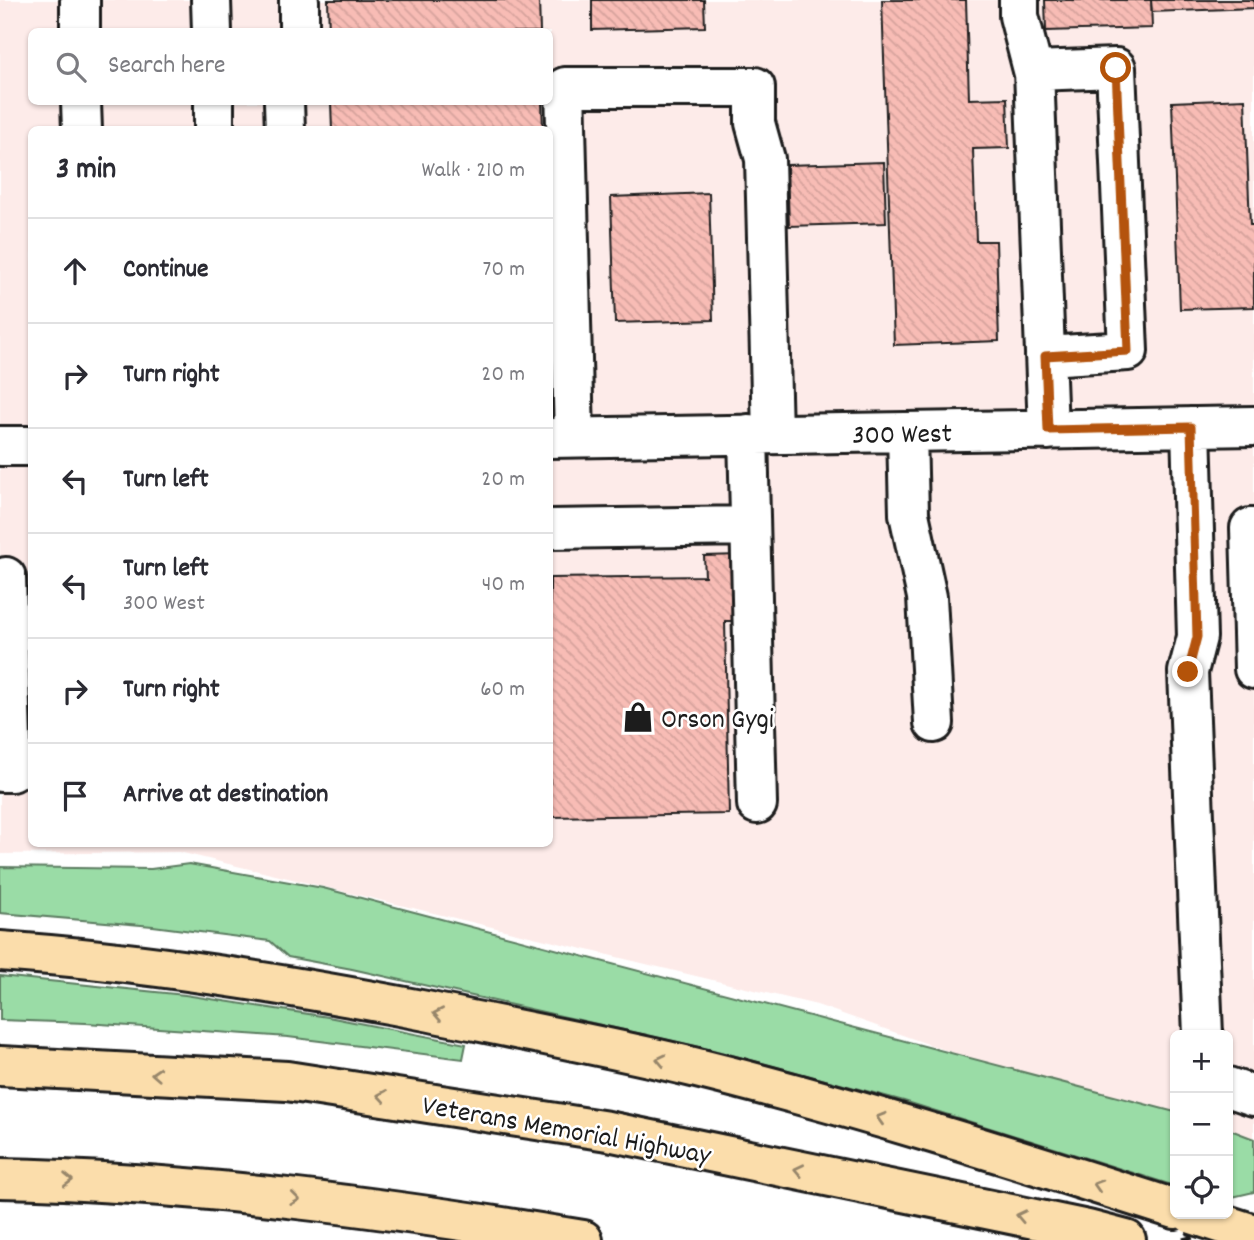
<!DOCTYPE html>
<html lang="en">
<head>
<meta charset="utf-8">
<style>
	:root { --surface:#fff; --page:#f2f2f3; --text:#2b2b33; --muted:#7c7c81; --line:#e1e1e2 }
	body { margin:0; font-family:Dekko,sans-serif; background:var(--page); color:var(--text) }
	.controls { position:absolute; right:21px; bottom:21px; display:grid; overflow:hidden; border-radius:10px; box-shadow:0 2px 5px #0004 }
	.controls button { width:63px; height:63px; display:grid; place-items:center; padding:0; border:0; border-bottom:2px solid var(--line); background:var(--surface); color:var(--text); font:35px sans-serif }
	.stop { position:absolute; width:21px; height:21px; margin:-16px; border:5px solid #b45309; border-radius:50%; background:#fff }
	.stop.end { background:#b45309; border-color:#fff; box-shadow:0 2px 7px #0008 }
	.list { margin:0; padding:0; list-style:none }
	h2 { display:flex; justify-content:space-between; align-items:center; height:91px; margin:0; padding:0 28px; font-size:30px }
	h2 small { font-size:23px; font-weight:400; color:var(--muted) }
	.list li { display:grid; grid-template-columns:46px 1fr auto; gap:21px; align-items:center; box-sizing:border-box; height:105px; padding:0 28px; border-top:2px solid var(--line) }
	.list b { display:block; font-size:26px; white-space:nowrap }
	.list p { margin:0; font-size:23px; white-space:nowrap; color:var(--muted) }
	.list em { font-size:23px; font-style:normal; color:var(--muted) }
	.icon { flex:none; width:38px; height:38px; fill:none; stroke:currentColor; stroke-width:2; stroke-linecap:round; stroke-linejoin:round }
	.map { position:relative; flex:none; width:1254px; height:1240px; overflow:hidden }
	.search { position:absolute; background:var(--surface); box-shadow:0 2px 5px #0004; left:28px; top:28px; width:525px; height:77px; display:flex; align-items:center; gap:18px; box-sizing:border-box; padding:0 24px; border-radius:10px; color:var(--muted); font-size:26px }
	.panel { position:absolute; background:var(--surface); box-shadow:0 2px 5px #0004; left:28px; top:126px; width:525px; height:721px; border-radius:10px }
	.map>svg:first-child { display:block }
	.built { fill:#fdebe9; fill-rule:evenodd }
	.grass { fill:#9adca6; stroke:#5b7c61; stroke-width:2 }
	.building { fill:url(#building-back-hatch); stroke:#1c1c1c; stroke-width:2 }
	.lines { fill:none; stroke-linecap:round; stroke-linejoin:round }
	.minor-casing { stroke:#1c1c1c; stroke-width:44 }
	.highway-casing { stroke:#1c1c1c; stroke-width:44 }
	.minor { stroke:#fff; stroke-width:38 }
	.highway { stroke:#fbddab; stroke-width:38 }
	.rail { stroke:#1c1c1c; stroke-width:5; stroke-dasharray:10 5; stroke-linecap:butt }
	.highway-bridge-casing { stroke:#1c1c1c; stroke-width:44; stroke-linecap:butt }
	.highway-bridge { stroke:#fbddab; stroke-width:38 }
	.oneway { stroke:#97866b }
	.route { stroke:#b45309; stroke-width:9 }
	.labels { text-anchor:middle; stroke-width:5; stroke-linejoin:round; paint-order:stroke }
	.street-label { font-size:28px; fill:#1c1c1c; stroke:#fff }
	.poi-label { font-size:28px; fill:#1c1c1c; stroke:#fff; text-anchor:start }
</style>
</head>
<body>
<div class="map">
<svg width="1254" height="1240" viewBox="0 0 1254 1240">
	<defs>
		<pattern id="building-back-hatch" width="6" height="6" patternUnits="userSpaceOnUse" patternTransform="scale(1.75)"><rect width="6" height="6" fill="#f8bcb5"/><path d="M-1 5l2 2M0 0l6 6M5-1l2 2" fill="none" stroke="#d4a19b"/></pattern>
	</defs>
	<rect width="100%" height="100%" fill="#fff"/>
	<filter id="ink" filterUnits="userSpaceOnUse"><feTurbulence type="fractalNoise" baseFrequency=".0143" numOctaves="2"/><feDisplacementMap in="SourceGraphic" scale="14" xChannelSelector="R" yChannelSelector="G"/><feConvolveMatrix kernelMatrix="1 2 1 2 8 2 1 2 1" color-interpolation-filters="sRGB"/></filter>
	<g filter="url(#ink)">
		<path class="built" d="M0 0H1254V1159L1228 1150V1035H1175V1131L817 1005 179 852 0 854ZM32 32H550V102H32ZM32 130H550V844H32Z"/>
		<path class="grass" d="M189 864 323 888 1175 1112V1186L904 1101 713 1050 352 969 288 957 270 941 153 926 0 913V867L151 869Z
			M0 976 185 995 328 1017 466 1044 463 1059 288 1037 86 1023 0 1020Z
			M1228 1129 1254 1139V1192L1228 1198Z"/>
		<path class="building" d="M328 0H539L540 32H329Z
			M592 0H704L705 27 592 30Z
			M882 0H966L969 99 1007 98 1009 148 973 149 976 241H996L999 341 894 345Z
			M1045 0H1151L1152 28 1046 31Z
			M1151 0H1254V8L1152 12Z
			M1245 99 1250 225H1254V307L1180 309 1172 102Z
			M331 102H542L543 130H332Z
			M884 162 886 223 789 226 787 165Z
			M709 193 713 320 615 323 611 197Z
			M741 555 742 621H725L729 814 550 817V578L705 576 704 556Z"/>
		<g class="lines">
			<defs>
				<path id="minor" d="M80 0V32
					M211 0 212 32
					M299 0V32
					M1019 0V16L1034 74
					M81 102 82 130
					M214 102V130
					M284 102 285 130
					M1045 356 1128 351 1116 68 1034 71 1048 430
					M1191 427 1197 637 1188 672 1203 1035
					M907 432 909 514 927 597 934 723
					M748 434 757 804
					M574 437 565 87H755V123L765 159 772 434
					M550 438 1254 426
					M0 446H32
					M1254 528H1250L1254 669
					M550 529 750 526
					M0 772H12L6 577
					M1228 1087 1254 1096"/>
				<path id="highway" d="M0 951C143 961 285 984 426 1011 515 1029 605 1046 693 1067 855 1107 1016 1158 1175 1209
					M0 1066 287 1081 608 1131 1088 1230 1126 1240
					M0 1178C196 1182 390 1208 583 1240"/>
			</defs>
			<use href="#minor" class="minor-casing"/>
			<use href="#highway" class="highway-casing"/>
			<use href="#minor" class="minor"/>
			<use href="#highway" class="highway"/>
			<path class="rail" d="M1183 1240 1254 1220"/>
			<defs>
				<path id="highway-bridge" d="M1192 1214 1254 1234"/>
			</defs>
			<use href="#highway-bridge" class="highway-bridge-casing"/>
			<use href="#highway-bridge" class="highway-bridge"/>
		</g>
		<defs><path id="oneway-chevron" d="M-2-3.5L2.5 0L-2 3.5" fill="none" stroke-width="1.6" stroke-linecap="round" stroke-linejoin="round" transform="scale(1.75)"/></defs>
		<g class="oneway">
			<use href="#oneway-chevron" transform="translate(438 1014) rotate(-169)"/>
			<use href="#oneway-chevron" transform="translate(661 1060) rotate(-168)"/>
			<use href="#oneway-chevron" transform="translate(156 1074) rotate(-177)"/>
			<use href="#oneway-chevron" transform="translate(382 1096) rotate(-171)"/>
			<use href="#oneway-chevron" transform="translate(881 1118) rotate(-163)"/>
			<use href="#oneway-chevron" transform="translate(799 1170) rotate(-168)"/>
			<use href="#oneway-chevron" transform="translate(68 1180) rotate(1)"/>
			<use href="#oneway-chevron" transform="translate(1098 1185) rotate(-163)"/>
			<use href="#oneway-chevron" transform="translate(295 1199) rotate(7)"/>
			<use href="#oneway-chevron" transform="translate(1021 1216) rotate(-168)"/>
		</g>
	</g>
	<g class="lines" filter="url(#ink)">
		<path class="route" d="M1116 68 1128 351 1045 356 1048 430 1191 427 1197 637 1188 672"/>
	</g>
	<defs>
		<symbol id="shop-bare" viewBox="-9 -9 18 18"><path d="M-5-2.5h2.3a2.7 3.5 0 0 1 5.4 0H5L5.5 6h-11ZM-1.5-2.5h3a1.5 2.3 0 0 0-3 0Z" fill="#1c1c1c" stroke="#fff" stroke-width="2.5" paint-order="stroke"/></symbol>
	</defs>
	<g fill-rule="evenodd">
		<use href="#shop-bare" x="616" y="695" width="44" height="44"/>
	</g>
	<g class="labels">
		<g class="street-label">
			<text transform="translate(902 432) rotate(-1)" y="10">300 West</text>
			<text transform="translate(567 1128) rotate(10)" y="10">Veterans Memorial Highway</text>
		</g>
		<g class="poi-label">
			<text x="661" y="727">Orson Gygi</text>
		</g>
	</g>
</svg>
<div class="controls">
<button>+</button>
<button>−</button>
<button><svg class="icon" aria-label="locate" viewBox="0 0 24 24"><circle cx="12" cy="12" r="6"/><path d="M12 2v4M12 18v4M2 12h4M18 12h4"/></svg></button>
</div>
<div class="stop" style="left:1116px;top:68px"></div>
<div class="stop end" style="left:1188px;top:672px"></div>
<div class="search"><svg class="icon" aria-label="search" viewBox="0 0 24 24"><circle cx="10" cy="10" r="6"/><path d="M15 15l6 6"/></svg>Search here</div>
<section class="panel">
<h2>3 min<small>Walk · 210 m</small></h2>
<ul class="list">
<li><svg class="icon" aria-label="ahead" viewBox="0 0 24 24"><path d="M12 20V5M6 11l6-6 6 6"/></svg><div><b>Continue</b></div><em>70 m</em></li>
<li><svg class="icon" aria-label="right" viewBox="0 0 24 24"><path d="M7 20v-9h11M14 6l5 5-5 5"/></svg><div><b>Turn right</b></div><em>20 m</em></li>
<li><svg class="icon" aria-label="left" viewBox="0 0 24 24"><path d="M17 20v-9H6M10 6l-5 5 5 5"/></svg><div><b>Turn left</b></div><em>20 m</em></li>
<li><svg class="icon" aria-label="left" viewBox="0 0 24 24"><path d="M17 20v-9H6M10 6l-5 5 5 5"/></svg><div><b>Turn left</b><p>300 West</p></div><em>40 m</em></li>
<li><svg class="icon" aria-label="right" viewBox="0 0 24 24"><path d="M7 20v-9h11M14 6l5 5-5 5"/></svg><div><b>Turn right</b></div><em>60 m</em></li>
<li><svg class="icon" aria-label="arrive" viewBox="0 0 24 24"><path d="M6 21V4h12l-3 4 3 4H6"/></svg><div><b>Arrive at destination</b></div></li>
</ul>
</section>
</div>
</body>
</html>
